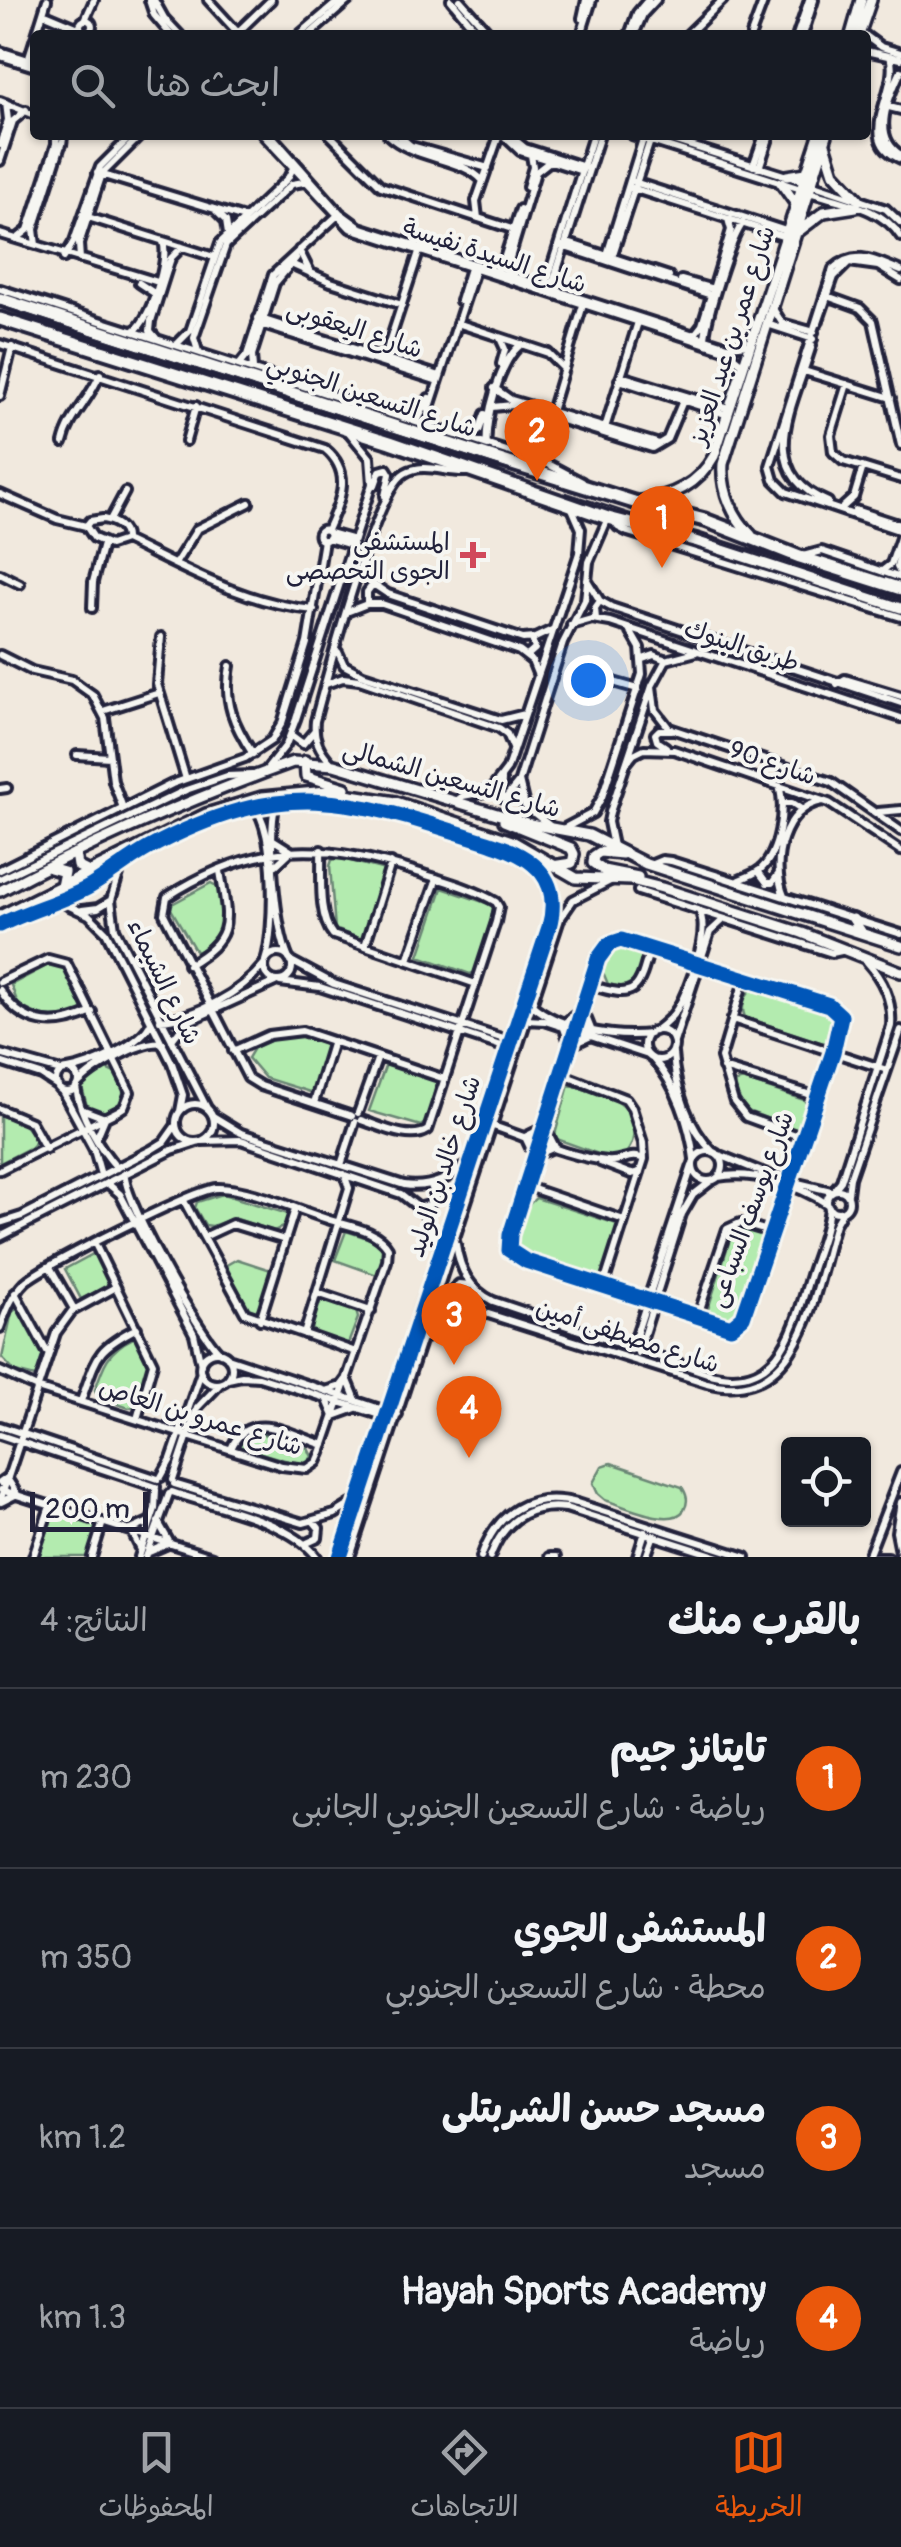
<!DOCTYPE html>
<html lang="ar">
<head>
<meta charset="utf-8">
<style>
	:root { --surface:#171b24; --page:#20242c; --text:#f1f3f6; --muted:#9ea1a6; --line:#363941; --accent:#ea580c }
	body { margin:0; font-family:Pangolin,"Playpen Sans Arabic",sans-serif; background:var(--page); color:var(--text); direction:rtl }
	.controls { position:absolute; right:30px; bottom:30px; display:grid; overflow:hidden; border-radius:10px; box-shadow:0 2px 8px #0004 }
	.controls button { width:90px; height:90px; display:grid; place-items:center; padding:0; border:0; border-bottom:2px solid var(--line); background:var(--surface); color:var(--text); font:50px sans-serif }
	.scale { position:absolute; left:30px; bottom:25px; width:118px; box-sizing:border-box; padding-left:10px; border:5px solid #22223b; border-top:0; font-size:28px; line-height:35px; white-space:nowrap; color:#22223b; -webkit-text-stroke:8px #f6f6f2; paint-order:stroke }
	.you { position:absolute; left:588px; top:680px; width:35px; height:35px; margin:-25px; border:8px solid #fff; border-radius:50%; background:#1a73e8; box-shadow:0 0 0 15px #1a73e833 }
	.badge { display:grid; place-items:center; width:65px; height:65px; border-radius:50%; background:var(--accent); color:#fff; font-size:32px; font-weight:700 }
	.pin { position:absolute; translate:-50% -82px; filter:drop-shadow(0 2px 5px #0008) }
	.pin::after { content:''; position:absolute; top:52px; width:35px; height:30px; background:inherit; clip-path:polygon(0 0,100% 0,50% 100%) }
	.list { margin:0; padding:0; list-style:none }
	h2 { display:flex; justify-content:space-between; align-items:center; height:130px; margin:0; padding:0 40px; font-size:42px }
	h2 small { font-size:32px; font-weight:400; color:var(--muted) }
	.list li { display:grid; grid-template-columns:65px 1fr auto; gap:30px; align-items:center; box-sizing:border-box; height:180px; padding:0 40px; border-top:2px solid var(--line) }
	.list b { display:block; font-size:38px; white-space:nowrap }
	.list p { margin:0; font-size:32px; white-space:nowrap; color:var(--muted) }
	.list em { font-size:32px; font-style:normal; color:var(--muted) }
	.icon { flex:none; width:55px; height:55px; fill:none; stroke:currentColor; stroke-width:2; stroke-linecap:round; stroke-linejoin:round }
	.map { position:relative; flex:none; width:901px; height:1557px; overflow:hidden; direction:ltr }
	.search { position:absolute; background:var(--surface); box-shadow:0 2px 8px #0004; left:30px; right:30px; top:30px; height:110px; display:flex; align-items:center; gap:25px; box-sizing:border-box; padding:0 35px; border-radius:10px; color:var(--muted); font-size:38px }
	.sheet { height:850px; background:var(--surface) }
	nav { display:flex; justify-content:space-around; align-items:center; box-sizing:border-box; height:140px; border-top:2px solid var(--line); background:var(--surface); font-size:28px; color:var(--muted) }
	nav a { display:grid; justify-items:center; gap:5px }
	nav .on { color:var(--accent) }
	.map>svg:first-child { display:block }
	.green { fill:#b3ebaf; stroke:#6a8675; stroke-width:2.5 }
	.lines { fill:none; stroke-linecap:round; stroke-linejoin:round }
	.minor-casing { stroke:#22223b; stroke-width:14 }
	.major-casing { stroke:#22223b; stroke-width:16 }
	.highway-casing { stroke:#22223b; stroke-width:19 }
	.minor { stroke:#f6f6f2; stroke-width:6 }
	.major { stroke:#f6f6f2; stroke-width:9 }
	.highway { stroke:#f6f6f2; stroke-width:11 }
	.rail { stroke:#22223b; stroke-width:2.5 }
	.cycleway-casing { stroke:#f6f6f2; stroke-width:21 }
	.cycleway { stroke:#0057b8; stroke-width:15 }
	.poi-dot { fill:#d1495b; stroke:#f6f6f2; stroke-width:4 }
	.labels { text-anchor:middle; stroke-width:8; stroke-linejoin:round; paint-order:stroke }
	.street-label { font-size:25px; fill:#22223b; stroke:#f6f6f2 }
	.poi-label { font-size:25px; fill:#22223b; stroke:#f6f6f2; text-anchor:end }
</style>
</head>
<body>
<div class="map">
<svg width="901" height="1557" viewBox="0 0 901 1557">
	<rect width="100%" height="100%" fill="#f1e9de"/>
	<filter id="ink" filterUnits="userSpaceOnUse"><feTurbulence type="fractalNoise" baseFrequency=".01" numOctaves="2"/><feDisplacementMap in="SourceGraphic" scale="20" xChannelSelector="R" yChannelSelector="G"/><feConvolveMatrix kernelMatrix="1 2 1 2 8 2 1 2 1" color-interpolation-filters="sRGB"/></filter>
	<g filter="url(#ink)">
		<path class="green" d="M339 858 385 870 362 940 335 929 330 866 332 860Z
			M211 883 220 888C222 917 226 940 196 952L171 909 172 904Z
			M442 888 495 906 476 972 470 974 419 956Z
			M626 945 643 954 638 979 622 987 608 984 602 970 608 954 617 946Z
			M52 963 68 968 87 1010C62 1021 41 1020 18 1004L11 985Z
			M754 988 829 1012 837 1023 832 1040 823 1043 745 1017C740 1007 745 993 754 988Z
			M281 1036 304 1037 329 1046 313 1093 265 1078 248 1058 254 1048Z
			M386 1064 437 1081 427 1121 421 1126 369 1111Z
			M106 1069 119 1075C128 1098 123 1109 98 1114L87 1106 82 1087 96 1073Z
			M744 1080 804 1100 808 1107 802 1125 795 1129 745 1110 735 1089 736 1082Z
			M569 1085C584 1090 602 1093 616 1101 639 1113 640 1152 615 1160L554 1138Z
			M0 1115 24 1124 36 1140 33 1146 0 1163Z
			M223 1194 288 1214 285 1226 274 1231 234 1218 212 1226 205 1225 195 1208 197 1202Z
			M536 1198 617 1224 619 1228 602 1277 521 1252C513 1237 523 1207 536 1198Z
			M744 1229 761 1232 763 1242 738 1317 730 1321 712 1314 708 1309 731 1236Z
			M346 1231 380 1242 384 1254 377 1275 335 1260Z
			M93 1254 97 1256 110 1285 81 1299 65 1269Z
			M237 1259 271 1270 260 1306 255 1312 245 1307 223 1267Z
			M322 1300 356 1311 358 1318 348 1344 322 1336 312 1329 318 1302Z
			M17 1309 44 1351 46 1357 39 1378 15 1372 2 1358 12 1312Z
			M133 1338 139 1339 151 1360 139 1406 129 1408 99 1398 95 1390C103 1365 108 1350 133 1338Z
			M257 1432 308 1448 312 1457 306 1463 298 1464 240 1447 241 1439Z
			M611 1463 682 1487C687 1495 689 1501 684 1510 672 1529 622 1505 605 1500L598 1494 593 1483 602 1466Z
			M59 1513 97 1527 89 1557H39L52 1518Z"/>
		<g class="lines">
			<defs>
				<path id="minor" d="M149 0 154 15 171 35
					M154 0 164 18 180 35
					M208 0 240 35
					M451 0 480 35
					M460 0 491 35
					M43 13 81 29
					M582 18 586 0
					M80 26a6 6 0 1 1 12 0a6 6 0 1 1-12 0Z
					M85 20 94 0
					M240 30 271 0
					M36 35 47 0
					M299 35 340 0
					M309 35 349 0
					M581 35 592 0
					M629 35 637 13 648 0
					M634 35 643 14 656 0
					M687 35 723 0
					M751 35 764 0
					M797 35 809 0
					M803 35 814 0
					M866 36 881 47 901 53
					M0 51 35 62
					M866 51 901 59
					M0 56 35 67
					M890 56C901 90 853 139 901 159
					M27 63 35 38
					M901 71C889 96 870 137 901 155
					M0 101 35 115
					M885 106 901 110
					M263 135 350 228 725 350 744 365
					M271 135 340 213 359 227 728 346 750 344
					M330 135 381 186 518 231
					M388 135C414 160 462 157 483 181
					M398 135 411 146 488 168
					M503 135 520 151 582 171
					M509 135 525 148 588 168
					M632 135 801 189
					M656 135 803 181
					M56 136 63 137 62 145 56 144Z
					M0 145 8 120 6 103
					M0 161 13 121 26 110
					M753 166 764 135
					M759 168 770 135
					M97 173 244 218
					M631 181 786 231
					M811 184 886 209 901 223
					M527 187 533 167 531 155
					M629 187 785 237
					M809 192C840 202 883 207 901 237
					M216 211 226 221 228 234
					M88 217 214 257
					M478 218 476 201 499 135
					M0 234 158 282
					M18 238 28 230 56 144
					M571 244 669 276
					M36 245 34 229 61 145
					M559 245 711 295
					M299 250 311 274
					M607 255 643 139
					M612 257 650 141
					M64 258 74 241 100 167 132 135
					M80 259 79 244 102 174 141 135
					M291 264 331 282 402 305
					M497 271 503 262 520 209
					M901 271C876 261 856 248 833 269L770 466 774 480 786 492 901 531
					M510 275V258L536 172 550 161
					M681 280 713 289
					M139 283 154 293
					M545 287 593 135
					M0 289 550 465 582 482
					M551 289 600 135
					M827 296 860 308 873 321 901 445
					M460 301 471 265
					M772 307 782 323 814 332
					M258 318 440 376
					M257 323 438 381
					M457 323 548 353 564 369
					M818 323 834 277 849 262 878 266 901 280
					M767 324 813 339
					M135 330C150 321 170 258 163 242
					M695 334 702 325 731 230 728 219
					M156 338 150 331 151 321 171 258 182 247
					M500 338 505 349 501 364
					M705 338C707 316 730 239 743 223
					M0 344 325 449C354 473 340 501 327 530
					M176 345 190 331 220 243 288 178 292 170
					M812 345C796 401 752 471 828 502
					M198 351 194 338 226 245 292 184 304 182
					M383 362 419 252
					M239 365 247 355 273 275 339 214
					M253 369 252 355 275 283 296 258
					M804 371 891 398
					M621 376 729 409
					M619 380 728 415
					M847 384 831 435 833 452 843 461 901 479
					M494 388 511 400 656 443
					M0 396 12 347
					M492 407 513 405 652 448 667 439 685 396
					M550 415 583 305
					M417 422 429 398
					M432 426 429 410 476 267
					M604 431 638 322
					M469 439 479 431 485 414
					M186 441 196 406
					M63 443C69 416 90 400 100 374
					M487 446C484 421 500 358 522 344
					M375 485 380 471 387 469 390 474 385 496
					M0 494 57 519 86 526
					M843 507 854 497 863 467
					M855 510 901 525
					M103 519C114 521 126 527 125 540L110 545 94 538 86 526 90 521Z
					M612 519 618 527 628 532 901 617
					M110 520 125 492
					M318.5 535a5.5 5.5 0 1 1 11 0a5.5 5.5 0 1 1-11 0Z
					M329 533 354 540
					M328 538 352 545
					M125 540C187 570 244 603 314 610
					M901 552 897 567 901 575
					M803 556 822 551 901 578
					M362 563 373 584 388 594 523 639 535 638 554 629
					M175 564 197 529 249 503
					M882 571 891 564 901 535
					M0 574 20 584
					M587 580 600 601 611 607 901 703
					M367 604V592L373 584
					M92 608 93 582 103 544
					M349 611 367 604H382L519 651 532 661 538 676
					M596 619 595 608 600 601
					M571 625 592 619 610 622 901 718
					M161 637 157 684 186 779
					M338 652 344 665 363 675 501 720 525 714
					M0 655 32 671 72 680 93 695 105 718 113 781 123 808
					M527 656 535 649 532 639
					M643 659 654 655 666 660
					M230 666C223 702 234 725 253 754
					M578 672 638 689
					M326 684 343 678 359 680 499 728 507 734 513 748
					M837 684 845 679 901 696
					M652 686 655 710 669 728 831 782 901 831
					M103 711 159 693
					M291 735 303 744 314 731
					M666 747 657 741 655 734 659 730H672
					M77 755 110 757
					M332 764C320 751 313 739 315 721 326 680 376 489 405 473 424 462 445 473 466 472
					M626 764 634 754 644 749 674 750 829 803 901 851
					M267 769 286 745 296 719 372 484 370 458 348 431
					M502 780 501 796 505 799 518 783
					M0 789 7 788
					M276 802C267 836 275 927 289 959
					M455 802 463 796 490 791 507 769 579 553 581 529 571 506
					M783 803H792L801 809
					M254 807C276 828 275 932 265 961
					M878 812 901 810
					M549 825 525 806 519 781 563 643 585 600 589 562 608 518
					M561 830 593 813 602 797 642 674 640 648 629 629
					M272 839 291 851 276 865
					M613 846 608 822 610 812 652 686 666 660 696 652
					M321 850C322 875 317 915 333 935L476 984
					M122 865 111 900 115 929 207 1108
					M650 865 662 860 671 861 901 934
					M0 870 172 784 245 758 272 740 282 723 307 643 324 540
					M758 871 767 883H772L777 876
					M0 879 186 790 227 776 252 775
					M739 880C747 877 755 874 761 869 779 853 786 808 779 786
					M638 891 832 953 846 950
					M784 896C770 863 783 807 823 801
					M56 900 89 915 106 932 172 1063 183 1095 180 1111
					M82 910 98 908 111 900
					M0 925C29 910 63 902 91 886 111 874 129 859 149 848 287 774 353 799 493 844 535 857 562 880 549 927L340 1557
					M621 940 829 1005 841 1016 833 1052 743 1317 731 1327 526 1261 509 1250 510 1235 598 959 609 944Z
					M365 946 391 863
					M264 967a14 14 0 1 1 28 0a14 14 0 1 1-28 0Z
					M408 960 437 878
					M291 961 334 984 513 1042
					M188 965C236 937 228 921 220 871
					M745 977 721 1058 734 1102 746 1117 804 1138
					M0 982 48 959 67 964 130 1092 124 1107 118 1111 0 1170
					M280 982 320 987 513 1050
					M590 985C636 1000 639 992 650 947
					M0 990C22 1026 55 1030 92 1012
					M531 1004C559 1029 614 1038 650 1034
					M732 1019 887 1070
					M160 1020C196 1018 242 992 264 964
					M526 1020 545 1021 648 1055
					M567 1021 583 1009 591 1029
					M564 1028 570 1046 591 1036
					M644 1045a15 15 0 1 1 30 0a15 15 0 1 1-30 0Z
					M655 1031C663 1025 672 1018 677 1009 689 989 711 931 699 911
					M172 1040 185 1023 275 982
					M674 1042 710 932 723 920
					M233 1051 269 1035 302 1031 445 1079
					M673 1053C675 1087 688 1128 713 1152
					M0 1054 61 1071
					M653 1059C676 1084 690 1125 694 1159
					M0 1062 41 1075 58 1086
					M723 1068 818 1097
					M68 1070C91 1066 143 1044 151 1022
					M56 1081a11 11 0 1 1 22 0a11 11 0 1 1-22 0Z
					M561 1074 626 1099 632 1108 643 1143 644 1159 603 1287
					M77 1085C91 1069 142 1039 163 1043
					M76 1087C79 1114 99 1148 117 1168
					M62 1091 94 1150 101 1175
					M314 1103 333 1041
					M176 1123a19 19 0 1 1 38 0a19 19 0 1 1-38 0Z
					M0 1109 31 1122 46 1149
					M84 1110 105 1118 97 1137
					M358 1113 378 1057
					M213 1116 241 1133 404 1185C431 1189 451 1178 472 1160
					M352 1116 261 1086 248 1078 164 914 167 897C254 841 322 841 417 872 444 881 472 888 496 902L499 907 496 922 428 1130C410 1142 380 1126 361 1120
					M493 1126C529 1138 569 1157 607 1161 622 1163 630 1152 644 1159
					M545 1127 555 1147 534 1156 525 1137Z
					M202 1141 241 1140 401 1194 424 1212 440 1250
					M693 1166a15 15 0 1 1 30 0a15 15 0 1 1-30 0Z
					M717 1154 777 1178 831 1191
					M600 1162 631 1174 640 1172
					M341 1165 355 1122
					M125 1173C121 1196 200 1336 220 1353
					M718 1177C752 1170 799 1185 827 1204
					M107 1183 120 1194 194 1334 201 1365
					M525 1186 624 1220
					M827 1201a11 11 0 1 1 22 0a11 11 0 1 1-22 0Z
					M833 1191 841 1181 891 1026C893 1001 884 981 867 962
					M848 1194 850 1178 901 1030
					M184 1201 245 1313 356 1352
					M421 1207 429 1205 435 1198 431 1185
					M0 1223 22 1216 151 1150 164 1142 176 1125
					M0 1237 172 1150 197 1142
					M204 1237 232 1224 285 1240
					M95 1244 153 1363 137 1419
					M456 1244C460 1270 469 1289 493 1301L707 1373C780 1394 794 1328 810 1275 817 1253 827 1230 829 1207
					M50 1267 74 1309
					M15 1293 47 1352
					M317 1293 371 1311
					M463 1312 452 1308 449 1294 459 1284 470 1285
					M697 1318 727 1229 740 1223 771 1232
					M260 1320 295 1209
					M0 1328C6 1311 12 1295 25 1282 44 1265 194 1190 217 1188 247 1187 298 1210 327 1219 347 1226 377 1229 388 1248L387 1261 321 1453 317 1462 307 1469 282 1466 37 1388 0 1371
					M304 1334 349 1188 344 1174
					M426 1338 453 1318 482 1312 707 1383C802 1408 815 1289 835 1224L842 1212
					M631 1350 692 1166
					M200 1368a16 16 0 1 1 32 0a16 16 0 1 1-32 0Z
					M638 1353 682 1214 693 1195 711 1181
					M228 1358 398 1415
					M228 1379 242 1376 259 1377 390 1418
					M328 1390 341 1386 347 1378 356 1400
					M327 1400 334 1416 356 1408
					M81 1401C97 1357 94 1350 137 1328
					M0 1426 158 1479
					M0 1435 156 1487
					M231 1449C248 1407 292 1435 324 1445
					M161 1477 171 1459 201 1372
					M173 1480 197 1408 220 1384
					M0 1483 7 1478 17 1494 1 1502
					M174 1484 303 1523 335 1514 359 1499
					M1 1490 212 1557
					M172 1492C215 1507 289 1520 317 1557
					M0 1501 56 1333 72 1311 116 1287
					M901 1502 896 1532 901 1557
					M307 1543 318 1538 319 1528 314 1522
					M141 1550 131 1530 149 1522
					M149 1552 170 1543 158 1522
					M33 1557 50 1506
					M92 1557 103 1522
					M139 1557 155 1509 156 1490
					M146 1557 169 1494
					M350 1557 560 919 573 900 612 880
					M481 1557C496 1512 530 1491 577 1503L746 1557
					M490 1557C503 1522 528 1503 566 1508L719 1557
					M549 1557H556
					M637 1557 645 1532
					M646 1557 654 1535
					M868 1557 901 1472
					M875 1557H888"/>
				<path id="major" d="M851 35 861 0
					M859 35 871 0
					M825 144 834 173 859 200
					M787 176 806 173
					M781 183 796 204
					M799 231 824 212 856 207
					M641 501C673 496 698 485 714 456L819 135
					M751 535C733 517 721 491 723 464L827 135
					M305 761 306 776 345 788
					M504 821 571 848 574 854 572 863 552 866
					M75 853 77 866 91 873
					M622 854 600 852 594 856 593 863 603 870 638 877
					M50 868 64 872 61 887
					M0 891C94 841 193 798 293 762L334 765 530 824 589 835 646 864 901 946
					M0 916 206 814 262 797 327 791 396 802 512 841 576 878 631 880 662 888 802 933 901 972
					M853 919 862 933"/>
				<path id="highway" d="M0 299 490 457 634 502 705 520 800 557 901 589
					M0 319 390 442 608 518 698 541 901 607"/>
			</defs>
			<use href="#minor" class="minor-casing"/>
			<use href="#major" class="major-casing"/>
			<use href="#highway" class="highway-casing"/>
			<use href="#minor" class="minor"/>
			<use href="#major" class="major"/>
			<use href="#highway" class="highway"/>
			<path class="rail" d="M0 306 508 470
				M566 493 901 602"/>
			<defs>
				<path id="cycleway" d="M0 925C29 910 63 902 91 886 111 874 129 859 149 848 287 774 353 799 493 844 535 857 562 880 549 927L340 1557
					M621 940 829 1005 841 1016 833 1052 743 1317 731 1327 526 1261 509 1250 510 1235 598 959 609 944Z"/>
			</defs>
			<use href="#cycleway" class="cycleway-casing"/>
			<use href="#cycleway" class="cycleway"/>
		</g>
	</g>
	<path class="poi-dot" d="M468 540h10v10h10v10h-10v10h-10v-10h-10v-10h10z"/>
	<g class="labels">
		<g class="street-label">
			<text transform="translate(495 255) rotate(18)" y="9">شارع السيدة نفيسة</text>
			<text transform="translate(355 328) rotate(18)" y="9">شارع اليعقوبى</text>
			<text transform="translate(731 335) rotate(-72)" y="9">شارع عمر بن عبد العزيز</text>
			<text transform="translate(372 395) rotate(18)" y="9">شارع التسعين الجنوبي</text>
			<text transform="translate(742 645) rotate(18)" y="9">طريق البنوك</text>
			<text transform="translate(773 762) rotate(19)" y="9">شارع 90</text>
			<text transform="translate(452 778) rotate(16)" y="9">شارع التسعين الشمالى</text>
			<text transform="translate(165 981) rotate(64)" y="9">شارع الشيماء</text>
			<text transform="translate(443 1166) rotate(-72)" y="9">شارع خالد بن الوليد</text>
			<text transform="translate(750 1209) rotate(-70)" y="9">شارع يوسف السباعى</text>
			<text transform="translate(628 1335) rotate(18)" y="9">شارع مصطفى أمين</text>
			<text transform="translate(201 1416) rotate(17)" y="9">شارع عمرو بن العاص</text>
		</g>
		<g class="poi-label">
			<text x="450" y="550">المستشفى<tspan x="450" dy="29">الجوى التخصصى</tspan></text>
		</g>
	</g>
</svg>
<div class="controls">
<button><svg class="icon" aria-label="locate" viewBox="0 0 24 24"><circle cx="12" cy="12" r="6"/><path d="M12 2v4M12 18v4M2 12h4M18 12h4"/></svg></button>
</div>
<div class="scale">200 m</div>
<div class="you"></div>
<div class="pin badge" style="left:662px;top:568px">1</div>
<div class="pin badge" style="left:537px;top:481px">2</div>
<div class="pin badge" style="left:454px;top:1365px">3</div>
<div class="pin badge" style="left:469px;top:1458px">4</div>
<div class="search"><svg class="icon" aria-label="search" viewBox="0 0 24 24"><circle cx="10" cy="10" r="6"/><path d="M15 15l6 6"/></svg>ابحث هنا</div>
</div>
<section class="sheet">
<h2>بالقرب منك<small>النتائج: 4</small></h2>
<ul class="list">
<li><span class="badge">1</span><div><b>تايتانز جيم</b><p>رياضة · شارع التسعين الجنوبي الجانبى</p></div><em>230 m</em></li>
<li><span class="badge">2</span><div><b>المستشفى الجوي</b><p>محطة · شارع التسعين الجنوبي</p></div><em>350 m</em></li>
<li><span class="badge">3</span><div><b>مسجد حسن الشربتلى</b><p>مسجد</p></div><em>1.2 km</em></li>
<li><span class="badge">4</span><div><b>Hayah Sports Academy</b><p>رياضة</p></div><em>1.3 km</em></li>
</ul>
</section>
<nav>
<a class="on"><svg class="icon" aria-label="map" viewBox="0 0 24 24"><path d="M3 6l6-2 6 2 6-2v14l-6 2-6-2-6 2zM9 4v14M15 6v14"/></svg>الخريطة</a>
<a><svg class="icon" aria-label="directions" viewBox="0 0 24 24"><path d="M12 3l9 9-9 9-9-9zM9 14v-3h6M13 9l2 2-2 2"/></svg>الاتجاهات</a>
<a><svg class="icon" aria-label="saved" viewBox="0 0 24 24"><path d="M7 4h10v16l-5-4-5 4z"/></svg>المحفوظات</a>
</nav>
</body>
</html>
